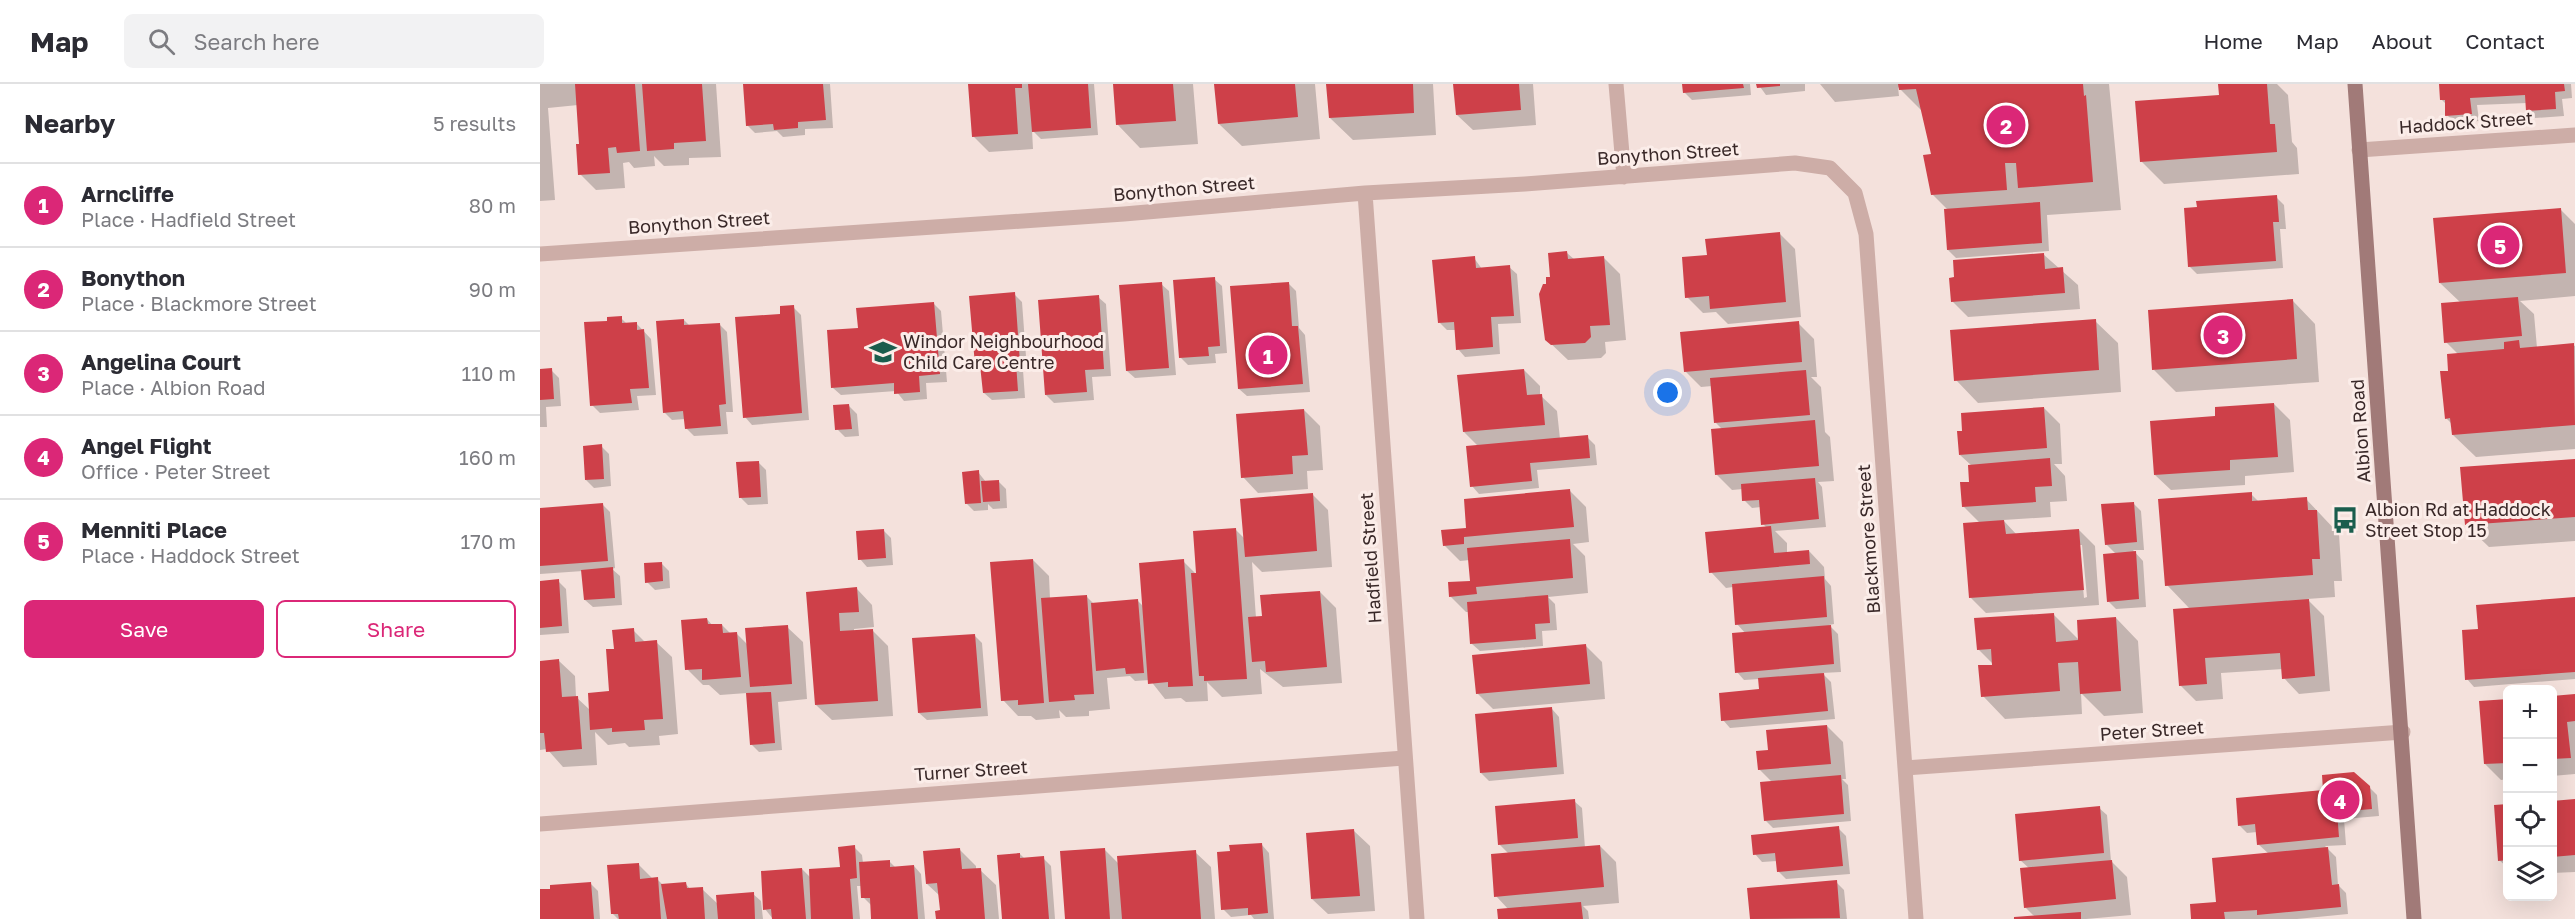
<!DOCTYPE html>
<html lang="en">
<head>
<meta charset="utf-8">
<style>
	:root { --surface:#fff; --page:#f2f2f3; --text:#2b2b33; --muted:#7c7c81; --line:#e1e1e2; --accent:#db2777 }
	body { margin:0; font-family:"Golos Text",sans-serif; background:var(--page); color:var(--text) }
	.controls { position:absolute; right:18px; bottom:18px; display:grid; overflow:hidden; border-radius:9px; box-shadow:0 6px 24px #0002 }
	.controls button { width:54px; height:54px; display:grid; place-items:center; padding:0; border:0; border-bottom:2px solid var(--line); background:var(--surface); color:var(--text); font:30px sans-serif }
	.you { position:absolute; left:1128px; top:309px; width:21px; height:21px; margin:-15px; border:4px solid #fff; border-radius:50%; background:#1a73e8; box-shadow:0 0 0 9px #1a73e833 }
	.badge { display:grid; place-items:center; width:39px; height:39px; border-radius:50%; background:var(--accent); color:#fff; font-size:20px; font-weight:700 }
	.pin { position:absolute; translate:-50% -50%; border:3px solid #fff; box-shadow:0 2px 6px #0006 }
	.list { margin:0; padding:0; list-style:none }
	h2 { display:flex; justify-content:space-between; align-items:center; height:78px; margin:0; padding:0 24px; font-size:26px }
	h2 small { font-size:20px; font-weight:400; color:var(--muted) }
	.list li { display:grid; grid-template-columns:39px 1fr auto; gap:18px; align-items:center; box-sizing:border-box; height:84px; padding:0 24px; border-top:2px solid var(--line) }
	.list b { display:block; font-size:22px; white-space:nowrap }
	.list p { margin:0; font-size:20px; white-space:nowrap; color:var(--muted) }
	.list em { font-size:20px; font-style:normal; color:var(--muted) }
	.actions { display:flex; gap:12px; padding:18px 24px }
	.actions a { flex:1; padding:14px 0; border:2px solid var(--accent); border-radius:9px; text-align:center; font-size:21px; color:var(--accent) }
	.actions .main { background:var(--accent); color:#fff }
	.icon { flex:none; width:33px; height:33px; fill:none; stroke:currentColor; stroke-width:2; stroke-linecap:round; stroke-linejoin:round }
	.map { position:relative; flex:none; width:2035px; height:835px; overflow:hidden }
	header { display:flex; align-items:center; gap:36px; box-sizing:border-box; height:84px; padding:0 30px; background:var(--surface); border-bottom:2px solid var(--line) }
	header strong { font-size:28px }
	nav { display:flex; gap:33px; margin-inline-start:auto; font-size:21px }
	.search { width:420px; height:54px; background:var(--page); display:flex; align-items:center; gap:15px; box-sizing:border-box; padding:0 21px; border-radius:9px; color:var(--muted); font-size:22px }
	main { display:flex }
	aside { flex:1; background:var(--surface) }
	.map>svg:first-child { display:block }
	.shadow { fill:#0003; fill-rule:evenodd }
	.building { fill:#ce4049 }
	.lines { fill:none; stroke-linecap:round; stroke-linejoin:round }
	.minor { stroke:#cdada7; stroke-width:15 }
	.secondary { stroke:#a17a78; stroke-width:15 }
	.labels { text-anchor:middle; stroke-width:6; stroke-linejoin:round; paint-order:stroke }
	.street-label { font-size:18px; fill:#392828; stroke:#fbede9 }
	.poi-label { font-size:18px; fill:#392828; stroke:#fbede9; text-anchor:start }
</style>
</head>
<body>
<header>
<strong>Map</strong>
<div class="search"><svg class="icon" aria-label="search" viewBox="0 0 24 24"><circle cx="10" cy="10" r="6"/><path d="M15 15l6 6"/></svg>Search here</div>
<nav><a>Home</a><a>Map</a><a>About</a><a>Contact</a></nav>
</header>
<main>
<aside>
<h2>Nearby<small>5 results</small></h2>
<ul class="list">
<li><span class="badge">1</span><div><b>Arncliffe</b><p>Place · Hadfield Street</p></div><em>80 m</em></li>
<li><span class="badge">2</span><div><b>Bonython</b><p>Place · Blackmore Street</p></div><em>90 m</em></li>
<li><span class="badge">3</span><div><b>Angelina Court</b><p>Place · Albion Road</p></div><em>110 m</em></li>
<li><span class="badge">4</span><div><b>Angel Flight</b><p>Office · Peter Street</p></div><em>160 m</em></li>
<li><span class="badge">5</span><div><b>Menniti Place</b><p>Place · Haddock Street</p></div><em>170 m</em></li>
</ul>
<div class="actions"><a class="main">Save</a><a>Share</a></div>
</aside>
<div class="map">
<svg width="2035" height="835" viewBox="0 0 2035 835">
	<rect width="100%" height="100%" fill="#f4e1dc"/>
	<path class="shadow" d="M0 0H176L181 73 149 74V81L124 82 114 72 115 82 94 84 89 78 83 79 85 104 56 106 40 90 38 21 8 24 15 116 0 117Z
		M204 0H290L293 44 265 45V51L243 53 237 47 215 49 207 41Z
		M429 0H554L558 51 501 55 492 46 493 65 449 68 433 52Z
		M575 0H653L658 60 600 64 578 41Z
		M676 0H775L780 55 702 62 679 40Z
		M788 0H893L896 51 813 56 790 34Z
		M915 0H993L996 41 933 46 917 31Z
		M1143 0H1210L1211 11 1152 16 1144 8Z
		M1218 0H1265V7L1226 11Z
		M1280 0H1569L1581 126 1507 131 1509 167 1416 174 1408 166V126L1392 110V71L1383 28 1358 3 1359 12 1295 18Z
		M1680 0H1737L1748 11 1752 58 1757 64 1759 90 1624 100 1601 77 1681 12Z
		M1900 0H2031L2032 14 2022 15 2024 32 1995 34 1987 26V19L1937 21 1939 37 1915 39 1907 31 1906 20 1901 15Z
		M1736 113 1744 121 1746 145H1740L1743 184 1657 190 1649 182Z
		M2020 125 2035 140V212L1980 217 1994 230 1997 264 2033 261 2035 262V365L1936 373 1913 351 1912 340 1906 334 1910 288 1918 270 1906 258 1921 219 1900 199Z
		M1239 149 1255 165 1261 233 1188 240 1176 228 1163 229 1147 213 1168 172Z
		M1027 169 1035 176 1064 174 1080 190 1086 256 1065 258 1066 269 1061 274 1028 276 1006 255 1008 201Z
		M1503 170 1538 201 1540 225 1428 233 1412 217Z
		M934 174 942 185 969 183 977 190 981 239 958 240 960 270 925 273 918 265 916 246H907L900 239Z
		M674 195 682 202 687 269 675 270 676 279 648 281 640 273Z
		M748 199 756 207 759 244 765 251 770 308 707 312 699 305Z
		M621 200 629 207 636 291 595 294 587 287Z
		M474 210 482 218 487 286H483L485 314 452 316 444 309 442 287 436 281Z
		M558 213 566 220 571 292 552 293 554 316 514 319 506 311Z
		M1753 217 1775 240 1779 298 1636 308 1614 286Z
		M393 219 401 227 407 298 386 299 387 315 364 317 356 307 301 311 293 304 319 245Z
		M253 223 261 231 269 336 212 341 205 333 242 231Z
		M81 234 87 240 96 239 111 255 116 311 97 312 99 326 60 329 52 321 69 238Z
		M144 236 150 242 179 240 187 248 193 328H186L188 350 154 352 146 344 145 335 132 336 124 328Z
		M1555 237 1578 259 1581 308 1438 319 1416 296Z
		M1258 239 1274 255 1277 293H1271L1281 303 1285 348 1290 353 1294 397 1278 398 1282 403 1286 443 1235 447 1247 459V469L1269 467 1284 483 1285 495 1291 502 1294 540 1289 541 1298 550 1301 588 1282 589 1291 598 1295 635 1190 644 1183 636 1220 606 1219 595 1204 596 1197 588 1206 550 1197 540 1193 503 1186 504 1171 488 1227 444 1223 440 1221 423 1212 424 1204 416 1203 405 1192 406 1176 390 1183 346 1176 339 1172 302 1161 303 1145 287Z
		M11 286 19 294 21 322 6 323 7 343H0V287Z
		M984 286 1000 302V311L1017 327 1020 355 1047 353 1055 361 1057 381 997 386 999 404 939 410 932 402 939 363 924 348Z
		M1734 320 1750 336 1754 388 1705 392V401L1631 406 1615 391 1677 334Z
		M309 322 317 330 319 352 305 353 297 345Z
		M1504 324 1520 340 1522 380H1514L1525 392 1527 417 1510 418 1511 433 1463 436 1477 451 1539 446 1555 462 1559 521 1446 529 1431 514 1440 439 1423 422 1430 399 1432 382 1420 371ZM1539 461H1542L1547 513 1544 514Z
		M764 326 780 342 783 386 767 387 768 405 718 409 703 393Z
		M61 362 69 370 71 402 54 404 46 396Z
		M2035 376V457L1949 463 1926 441Z
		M218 378 226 386 228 420 208 421 201 414Z
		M438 388 446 398 458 397 466 405 467 424 453 425 448 420V426L434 427 426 419Z
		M1030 407 1046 423 1049 458 1033 460 1045 472 1048 509 1008 513 1015 520 1017 546 1002 547 1003 562 940 567 932 560 929 528H926L910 512 932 498 930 476 920 477 904 461 928 445Z
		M772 410 788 426 792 483 722 488 712 478 716 534 724 533 780 508 796 524 802 599 743 603 720 585 722 610 682 613 667 598 668 617 646 618 641 614 625 615 610 596 595 597 590 592 567 594 570 625 549 627V632L526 633 519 626 520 634 496 636 491 632H478L463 616 493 476 509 492 510 515 546 512 554 520 598 517 604 523 643 477 658 492 695 445 705 455Z
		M1711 410 1719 418 1766 415 1799 450 1802 497H1794L1795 513 1767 515 1784 532 1790 607 1759 610 1744 594 1743 585 1681 589 1683 615 1656 617 1640 601 1650 525 1627 501Z
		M1593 419 1601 427 1604 466H1593L1603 477 1606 523 1576 525 1568 517 1576 470 1566 460Z
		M63 421 70 428 75 484 72 485 80 492 82 521 53 523 45 516 43 487 0 490V425Z
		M343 446 351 454 353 481 327 483 320 475Z
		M121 479 129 487 130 504 115 506 107 498Z
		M18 497 26 505 29 549 0 551V498Z
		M317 505 332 521 334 543 314 545V548L332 546 348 562 353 632 292 636 276 621 268 509Z
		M2035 515V595L1934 603 1927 595 1939 546Z
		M1514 531 1540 557 1576 534 1598 557 1603 629 1564 632 1541 609 1542 630 1465 635 1443 612 1455 582 1438 565Z
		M167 535 173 542 182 541 191 550H197L208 561 247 543 263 558 267 615 238 618 242 666 219 668 211 660 207 609 180 611 169 601H163L147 585Z
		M93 546 106 559 116 558 132 573 138 650 119 652 120 661 89 663 85 659 68 661 55 648 57 681 23 683 7 665 0 666V578L19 577 35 592 36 613 50 626 71 608 75 566Z
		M434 551 442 559 448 632 387 636 379 629Z
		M1046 562 1062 578 1065 615 953 625 937 609Z
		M2035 612V690L2012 692V613Z
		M1968 617V695L1961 696 1945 680Z
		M1012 625 1019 633 1024 690 949 697 941 689Z
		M1287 642 1303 658 1306 695H1302L1308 701 1311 737 1233 744 1225 736 1233 699 1219 685 1230 668Z
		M1829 703 1837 711 1839 732 1804 735 1806 761 1785 762 1796 773 1798 801 1806 809 1808 830 1757 835H1652L1677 819 1729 770 1718 760 1717 748 1707 749 1699 741Z
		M1034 717 1042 724 1045 764 1060 762 1076 778 1079 819 1043 822 1048 827 1049 835H959L969 826 956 812 969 770 959 760Z
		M2035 717V788L2012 789V719Z
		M1968 722V784L1959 776Z
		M1559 724 1567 731 1571 777 1587 793 1591 831 1546 835H1472L1495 833 1485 823 1490 785 1480 776Z
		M1298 744 1306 752 1310 790 1246 795 1238 787 1237 777 1222 778 1215 770Z
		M814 747 830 762 835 827 788 830 772 815Z
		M722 761 729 769 734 835H714L711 831 691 833 683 825Z
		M314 763 322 771 323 779 349 777 356 784 374 782 381 790 385 835H333L331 821 323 813 322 802H317L320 835H233L225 825 262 785 271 794 302 784Z
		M564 765 579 780 655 768 671 783 675 835H526Z
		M420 766 436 782V786H440L456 801 459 835H397L401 828 400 812 387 800Z
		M480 770 485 775 503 774 511 782 515 835H464Z
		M98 780 113 795H117L123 801 145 799 151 806 162 805 179 821 213 810 221 817 223 835H78L72 829Z
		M1296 798 1304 806 1307 835H1212L1209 806Z
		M50 799 58 807 60 835H0V807Z"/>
	<path class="building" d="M35 0H95L100 67 77 69 76 63 68 64 70 89 38 91 36 60H39Z
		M102 0H162L166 57 134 59V65L107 67Z
		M203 0H283L286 36 258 38V44L234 46 233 40 206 42Z
		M428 0H482V4H475L478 50 432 53Z
		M488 0H548L551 44 492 48Z
		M573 0H633L636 37 576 41Z
		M674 0H755L758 33 678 40Z
		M786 0H873L874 29 789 34Z
		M913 0H979L981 26 916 31Z
		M1142 0H1203L1204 4 1143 9Z
		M1216 0H1240V2L1217 4Z
		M1358 0H1543L1544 12 1546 11 1553 98 1478 104 1476 79H1465L1467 106 1391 111 1383 71 1391 70 1376 5 1359 6Z
		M1678 0H1727L1730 40H1735L1737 68 1600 78 1595 17 1679 11Z
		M1899 0H2024L2025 7 2015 8 2016 25 1986 27 1985 11 1930 14 1932 30 1905 32V16H1900Z
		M1737 111 1739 138H1733L1736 177 1648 183 1644 124 1657 123 1656 117Z
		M1500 118 1502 159 1407 166 1404 125Z
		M2021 124 2026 189 1899 199 1893 134Z
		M1240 148 1246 218 1170 225 1169 212 1145 214 1142 173 1167 171 1165 155Z
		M1027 167 1028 175 1064 172 1070 241 1050 242 1051 253 1045 259 1011 261 1005 256 999 210 1003 200H1006V193H1010L1008 169Z
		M1504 169 1505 185 1523 183 1525 209 1411 218 1409 194 1414 193 1413 176Z
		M935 172 936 184 970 181 974 232 951 233 953 263 916 266 914 238 898 239 892 176Z
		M675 193 680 262 668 263 669 272 639 274 633 196Z
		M622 198 629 284 586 287 579 201Z
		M749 198 752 242H758L763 300 698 305 690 202Z
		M475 208 480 279H476L478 307 443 309 440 281H435L429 212Z
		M559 211 564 285 545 286 547 308 505 311 498 216Z
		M1978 213 1982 252 1904 259 1901 219Z
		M1753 215 1757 275 1612 286 1608 226Z
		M394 218 400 290 379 292 380 308 354 310V299L291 304 287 246 318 244 316 224Z
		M254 221 262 329 203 334 195 233 240 230V222Z
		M82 232V239L97 238V246L104 245 109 304 90 305 92 319 50 322 44 238 67 237V233Z
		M144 235V241L180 239 186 320 179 321 181 342 145 345 143 327 123 329 116 237Z
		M1556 235 1559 286 1414 297 1410 246Z
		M1259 237 1262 278 1144 288 1140 248Z
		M1979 256 1980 264 2034 259 2035 341 1912 351 1910 334 1905 335 1900 287H1908L1907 270 1964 265V258Z
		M12 284 14 315 0 316V285Z
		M984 285 987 311 1002 310 1005 341 923 348 917 291Z
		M1266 286 1270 331 1174 339 1170 294Z
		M1734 319 1738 373 1690 376V386L1614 391 1610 337 1675 332V323Z
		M309 320 312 345 295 346 293 321Z
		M1504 323 1507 364 1419 371 1417 347H1422L1421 329Z
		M764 325 768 371 752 372 753 390 701 394 696 330Z
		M1275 336 1279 382 1175 391 1171 345Z
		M1048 351 1050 374 990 379 992 397 930 403 926 362Z
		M62 360 64 395 45 396 43 362Z
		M1510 374 1512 402 1495 403 1496 418 1422 423 1420 398H1429L1428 381Z
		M2035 375V433L1925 441 1920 383Z
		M219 377 221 413 199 414 196 378Z
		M439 386 441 419 425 420 422 388Z
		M1275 394 1279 435 1221 441 1219 416 1202 417 1201 400Z
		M459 396 460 417 443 418 441 397Z
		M1030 405 1034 443 924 453V460L903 462 901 446 926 444 924 415Z
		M1712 408V417L1767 413 1768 426H1777L1780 475H1772L1773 491 1625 502 1618 415Z
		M773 409 777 467 705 473 700 415Z
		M1594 418 1597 458 1565 461 1561 420Z
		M63 419 68 477 0 482V424Z
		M1464 436 1466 450 1539 445 1544 506 1429 514 1423 439Z
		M1231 442 1234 469 1269 466 1270 480 1169 489 1165 448Z
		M696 444 707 595 664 597V592H659L651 489H656L653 447Z
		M344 445 346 474 318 476 316 447Z
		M1030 455 1033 494 936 503 937 510 909 513 908 498 930 497 927 464Z
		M1596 467 1599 515 1567 518 1563 470Z
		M493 475 504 619 478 621V616L461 617 450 478Z
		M644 475 653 602 628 603V598L608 600 599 479Z
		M122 478 123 497 105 499 104 479Z
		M73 483 75 514 44 516 41 486Z
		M1284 492 1287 533 1195 541 1192 500Z
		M19 495 22 542 0 544V497Z
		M317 503 319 528 299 529 300 547 333 545 338 617 275 621 266 508Z
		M780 507 787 583 726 588 725 577 712 578 708 533 722 532 720 511Z
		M547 511 554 610 534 611 535 616 509 618 501 514Z
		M1008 511 1010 539 995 540 996 555 930 560 927 518Z
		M2035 513V588L1925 596 1922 546 1938 545 1936 521Z
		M598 515 604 589 586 590 585 584 556 587 551 519Z
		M1769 515 1775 592 1742 595 1740 569 1665 574 1667 600 1639 602 1633 525Z
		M1514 529 1516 558 1538 556 1537 536 1576 533 1581 607 1540 610 1538 578 1518 579 1520 607 1441 613 1438 581H1452L1451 565 1437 566 1434 534Z
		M167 534 168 540H182L183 549 197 548 201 593 162 596V585L145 586 141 536Z
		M248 541 252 600 210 603 205 544Z
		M1291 541 1294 580 1195 589 1192 549Z
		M94 544 95 558 117 556 123 635 104 636 105 646 72 648V644L50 646 48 609 69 607 66 565H74L72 546Z
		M435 550 441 624 378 629 372 554Z
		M1046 560 1050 600 936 610 932 571Z
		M19 575 22 613 38 612 42 665 6 668 4 649H0V577Z
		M1284 589 1288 627 1181 637 1179 609 1219 605 1218 594Z
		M231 608 235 659 210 661 206 609Z
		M2035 610V637L2027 638 2031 674 2012 675V612Z
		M1968 615V679L1944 680 1939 617Z
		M1012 623 1017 683 940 689 935 630Z
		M1287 641 1291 680 1218 686 1216 667 1228 666 1226 646Z
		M1814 688 1830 702 1832 725 1797 728 1799 753 1717 761 1715 740 1698 742 1696 714 1783 706 1782 691Z
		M1301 691 1304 730 1224 737 1220 698Z
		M1035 715 1038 754 958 761 955 722Z
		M2035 715V771L2012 773V717Z
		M1968 720V776L1958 777 1954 721Z
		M1560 722 1564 769 1479 777 1475 730Z
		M1299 742 1303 782 1237 788 1235 769 1213 771 1211 751Z
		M814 745 820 812 771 815 766 749Z
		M722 759 728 829 708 831V824L681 826 677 768 690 767 689 761Z
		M315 761 317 794 310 795 313 835H271L269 785 300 783 298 763Z
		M1060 761 1064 803 954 813 951 770Z
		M1788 763 1792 801 1799 800 1801 823 1717 831V826L1684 828 1685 835H1651L1650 820 1676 818 1672 774Z
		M420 764 422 785 441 784 445 835H396L395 827 400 826 397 799 386 800 383 767Z
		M565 764 570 835H525L520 767Z
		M656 766 661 835H582L577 772Z
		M480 769V774L504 772 509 835H462L457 771Z
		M350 776V783L374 781 378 835H331L330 814H321L319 778Z
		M1572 776 1576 815 1484 824 1480 784Z
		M99 779 100 795 118 793 121 835H79L78 830H71L67 781Z
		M262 784 266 835H232L231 825 223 826 221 787Z
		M1297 796 1300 834 1210 835 1207 804Z
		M51 798 54 835H0V805H10V801Z
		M146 798 147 804 163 803 165 835H127L121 800Z
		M214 808 215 835H178L176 811Z
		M1041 818 1043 835H958L957 825Z
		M1541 828V835H1474V833Z"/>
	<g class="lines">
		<path class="minor" d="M1076 0 1084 93
			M1819 66 2035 51
			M825 109 877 835
			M0 170 584 130 825 109 985 100 1255 79 1290 84 1315 109 1326 150 1376 835
			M1365 684 1863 648
			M0 740 864 674"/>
		<path class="secondary" d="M1815 0 1874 835"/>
	</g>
	<defs>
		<symbol id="school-bare" viewBox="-9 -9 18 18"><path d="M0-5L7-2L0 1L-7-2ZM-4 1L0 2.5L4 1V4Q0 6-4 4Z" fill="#1a5d4d" stroke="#fbede9" stroke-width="2.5" paint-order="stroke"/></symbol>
		<symbol id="bus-bare" viewBox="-9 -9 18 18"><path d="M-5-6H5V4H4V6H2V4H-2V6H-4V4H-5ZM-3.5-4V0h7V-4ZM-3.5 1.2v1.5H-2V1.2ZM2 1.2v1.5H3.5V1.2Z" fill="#1a5d4d" stroke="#fbede9" stroke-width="2.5" paint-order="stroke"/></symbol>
	</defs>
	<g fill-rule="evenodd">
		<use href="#school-bare" x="324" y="249" width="38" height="38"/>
		<use href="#bus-bare" x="1786" y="417" width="38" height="38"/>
	</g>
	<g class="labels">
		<g class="street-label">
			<text transform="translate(1926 39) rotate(-4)" y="6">Haddock Street</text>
			<text transform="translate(1128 70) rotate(-4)" y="6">Bonython Street</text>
			<text transform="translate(644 105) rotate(-5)" y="6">Bonython Street</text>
			<text transform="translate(159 139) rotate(-4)" y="6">Bonython Street</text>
			<text transform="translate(1821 347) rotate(-94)" y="6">Albion Road</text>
			<text transform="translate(1329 455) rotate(-94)" y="6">Blackmore Street</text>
			<text transform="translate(831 474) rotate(-94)" y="6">Hadfield Street</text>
			<text transform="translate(1612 647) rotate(-4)" y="6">Peter Street</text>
			<text transform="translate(431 687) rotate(-4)" y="6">Turner Street</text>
		</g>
		<g class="poi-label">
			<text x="363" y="264">Windor Neighbourhood<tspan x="363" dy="21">Child Care Centre</tspan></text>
			<text x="1825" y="432">Albion Rd at Haddock<tspan x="1825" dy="21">Street Stop 15</tspan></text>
		</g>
	</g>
</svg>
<div class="controls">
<button>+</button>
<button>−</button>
<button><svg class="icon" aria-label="locate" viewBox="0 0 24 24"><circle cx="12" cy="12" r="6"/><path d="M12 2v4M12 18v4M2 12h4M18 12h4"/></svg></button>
<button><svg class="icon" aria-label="layers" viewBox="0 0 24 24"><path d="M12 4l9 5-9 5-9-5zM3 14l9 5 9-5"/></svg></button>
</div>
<div class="you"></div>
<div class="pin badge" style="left:728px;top:271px">1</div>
<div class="pin badge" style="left:1466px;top:41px">2</div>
<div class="pin badge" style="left:1683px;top:251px">3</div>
<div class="pin badge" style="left:1800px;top:716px">4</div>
<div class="pin badge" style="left:1960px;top:161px">5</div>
</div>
</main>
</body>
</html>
